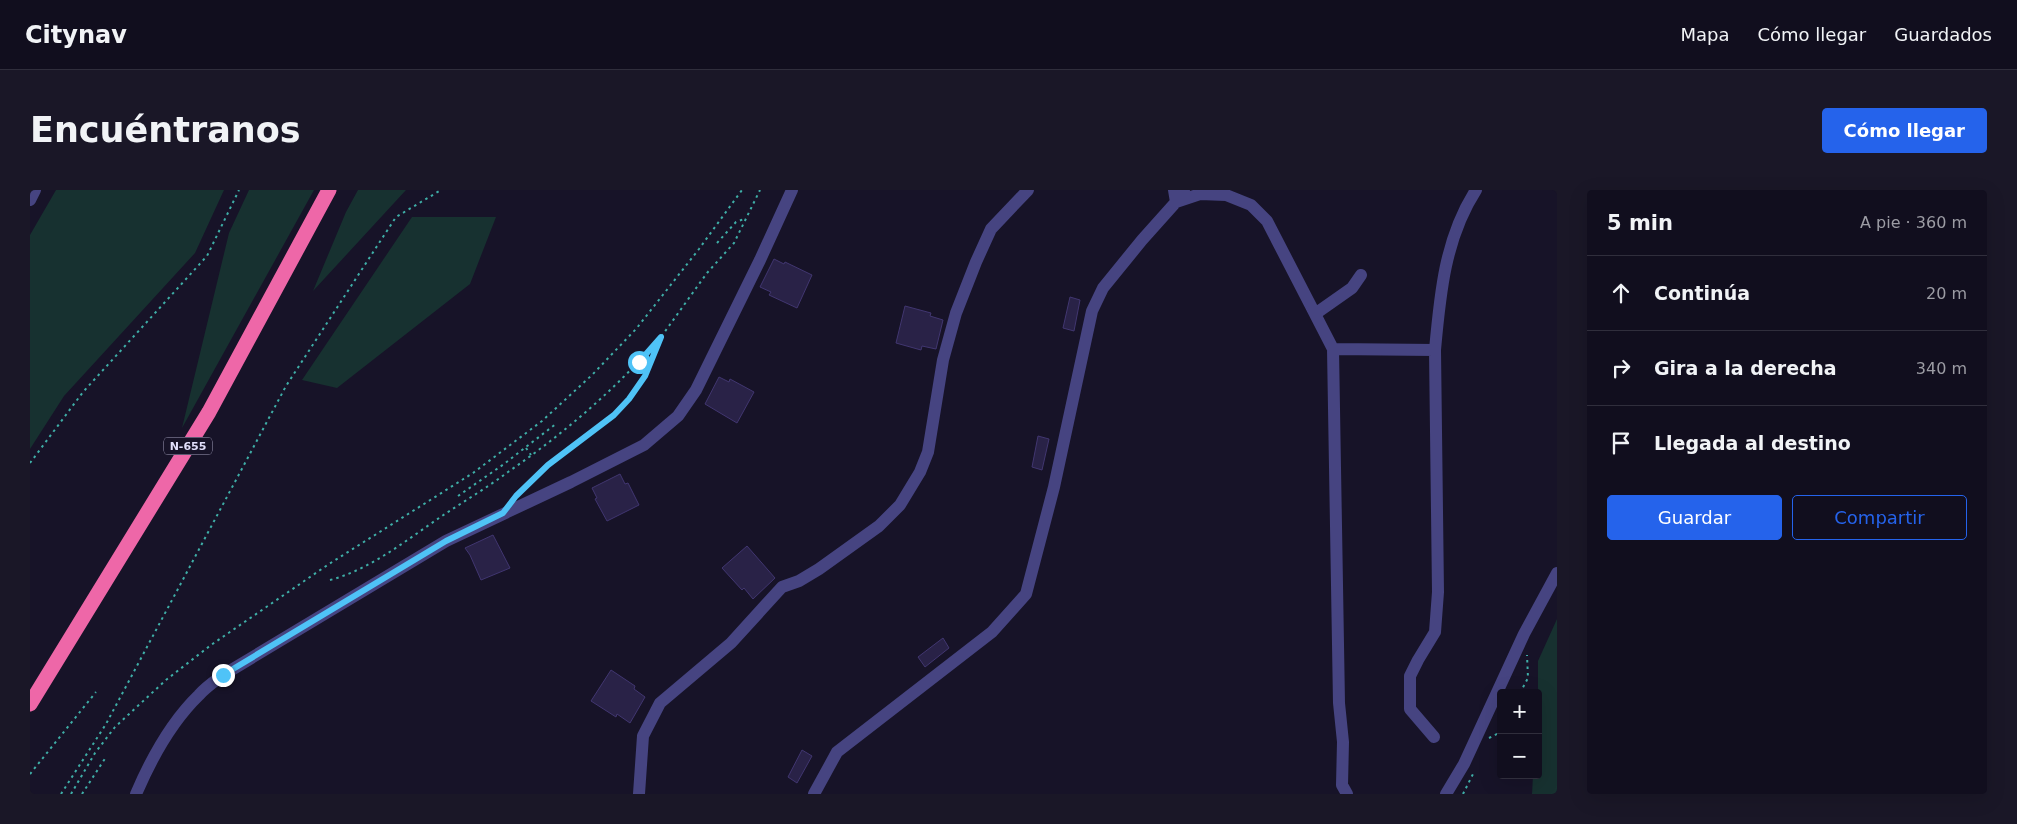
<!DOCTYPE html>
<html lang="es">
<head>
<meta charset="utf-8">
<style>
	:root { --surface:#110e1e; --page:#1a1727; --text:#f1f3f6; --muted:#9c9ca4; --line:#302e3c; --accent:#2563eb }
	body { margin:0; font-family:"DejaVu Sans",sans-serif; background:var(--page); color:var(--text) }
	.controls { position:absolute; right:15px; bottom:15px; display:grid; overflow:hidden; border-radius:5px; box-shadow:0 5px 20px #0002 }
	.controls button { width:45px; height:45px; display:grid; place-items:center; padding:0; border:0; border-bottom:1px solid var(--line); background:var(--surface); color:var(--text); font:25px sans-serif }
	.stop { position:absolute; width:15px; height:15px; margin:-11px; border:4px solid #4fc3f7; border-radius:50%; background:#fff }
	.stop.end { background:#4fc3f7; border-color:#fff; box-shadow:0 1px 5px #0008 }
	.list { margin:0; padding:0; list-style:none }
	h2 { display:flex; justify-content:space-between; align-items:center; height:65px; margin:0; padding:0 20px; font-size:21px }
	h2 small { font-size:16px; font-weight:400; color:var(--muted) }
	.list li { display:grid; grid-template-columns:32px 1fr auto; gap:15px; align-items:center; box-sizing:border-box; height:75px; padding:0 20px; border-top:1px solid var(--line) }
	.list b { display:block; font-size:19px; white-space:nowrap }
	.list em { font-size:16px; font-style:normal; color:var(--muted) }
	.actions { display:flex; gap:10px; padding:15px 20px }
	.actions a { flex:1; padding:11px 0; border:1px solid var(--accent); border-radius:5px; text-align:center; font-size:18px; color:var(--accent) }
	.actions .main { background:var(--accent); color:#fff }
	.icon { flex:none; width:28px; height:28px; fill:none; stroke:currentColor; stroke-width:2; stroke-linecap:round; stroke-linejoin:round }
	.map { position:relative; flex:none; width:1527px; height:604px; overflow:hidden; border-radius:5px }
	header { display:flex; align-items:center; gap:30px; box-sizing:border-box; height:70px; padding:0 25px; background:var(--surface); border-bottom:1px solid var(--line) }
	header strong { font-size:24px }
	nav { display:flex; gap:28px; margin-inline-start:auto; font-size:18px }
	.intro { display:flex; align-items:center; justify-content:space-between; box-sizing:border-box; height:120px; padding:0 30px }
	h1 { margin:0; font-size:35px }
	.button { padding:12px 22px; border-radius:5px; background:var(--accent); color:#fff; font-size:18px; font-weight:700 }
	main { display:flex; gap:30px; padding:0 30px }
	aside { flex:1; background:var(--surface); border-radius:5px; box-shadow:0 5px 20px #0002 }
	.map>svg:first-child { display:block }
	.green { fill:#173130 }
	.building { fill:#292247; stroke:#413670 }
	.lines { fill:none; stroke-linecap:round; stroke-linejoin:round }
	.path { stroke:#3faea7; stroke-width:2; stroke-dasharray:2.5 4; stroke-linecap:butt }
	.minor { stroke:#464481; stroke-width:12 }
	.highway { stroke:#ee67a8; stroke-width:15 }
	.route { stroke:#4fc3f7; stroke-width:6 }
	.labels { text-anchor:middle; stroke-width:4; stroke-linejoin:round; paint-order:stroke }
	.shield { fill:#171328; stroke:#a4a1bc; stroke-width:1 }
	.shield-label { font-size:11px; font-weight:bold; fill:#e1defb }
</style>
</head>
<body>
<header>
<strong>Citynav</strong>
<nav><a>Mapa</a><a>Cómo llegar</a><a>Guardados</a></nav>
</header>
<div class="intro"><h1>Encuéntranos</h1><a class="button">Cómo llegar</a></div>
<main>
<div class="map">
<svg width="1527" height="604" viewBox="0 0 1527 604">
	<rect width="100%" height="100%" fill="#171328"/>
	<path class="green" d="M26 0H194L165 63 34 206 0 259V45Z
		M219 0H284L152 238 199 43Z
		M328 0H376L283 101 316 22Z
		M382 27H466L440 94 307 198 272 190Z
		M1527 429V604H1502L1503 585H1508V471Z"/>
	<path class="building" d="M744 69 754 74 755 72 782 85 767 118 739 105 741 102 730 97Z
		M1040 107 1050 110 1044 141 1033 138Z
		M875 116 901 123 900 126 913 130 906 159 892 156 891 160 866 153Z
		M689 187 699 192 700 189 724 202 707 233 675 214Z
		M1008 246 1019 249 1012 280 1002 277Z
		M590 284 595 294 598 293 609 315 577 331 565 309 567 308 562 298Z
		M463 345 480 378 451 390 440 365 435 358Z
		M717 356 745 388 723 409 714 398 712 400 692 378Z
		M913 448 919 458 895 477 888 467Z
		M581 480 605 496 604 499 615 507 600 533 587 524 586 527 561 511Z
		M772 560 782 566 767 593 758 587Z"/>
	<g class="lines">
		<path class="path" d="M687 53 706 32 714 29
			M496 258 501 265
			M0 273 53 202 177 66 209 0
			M490 302 518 275 584 225 599 209 615 186 631 147 677 83 704 53 730 0
			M428 306 474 274 527 233
			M300 390C342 379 379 348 415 324 436 310 458 297 478 282 533 244 585 200 629 149
			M1490 503 1498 488 1497 465
			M1459 548 1471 542
			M0 584 66 502
			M31 604 76 534 256 196 366 27 411 0
			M41 604 65 563 85 537 136 490 181 455 299 374 443 283 512 231 562 185 606 139 669 59 712 0
			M52 604 76 567
			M1433 604 1443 584"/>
		<path class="minor" d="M1154 0 1146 12 1170 4 1196 5 1221 15 1237 31 1285 124 1322 98 1331 85
			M0 10 5 0
			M1285 124 1303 159
			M1404 547 1380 519V486L1388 470 1405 442 1408 402 1405 160
			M106 604C121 569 141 532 169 505 176 497 185 491 193 485L416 351 541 292 614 255 648 226 666 200 730 70 762 0
			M609 604 613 546 630 513 701 453 752 397 769 391 789 379 849 336 870 315 890 282 898 262 913 170 926 123 946 72 961 39 998 0
			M784 604 807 562 962 442 996 404 1024 297 1062 121 1073 98 1112 50 1146 12 1144 0
			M1317 604 1312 595 1313 552 1309 513 1303 159 1405 160C1410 104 1415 48 1446 0
			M1416 604 1434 574 1494 444 1527 383"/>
		<path class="highway" d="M0 514 179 222 299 0"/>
	</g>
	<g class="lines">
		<path class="route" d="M193 485 416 351 473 323 486 306 518 275 584 225 599 209 615 186 631 147 609 172"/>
	</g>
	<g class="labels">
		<rect class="shield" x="134" y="247.5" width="48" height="17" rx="4"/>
		<g class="shield-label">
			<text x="158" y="260">N-655</text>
		</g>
	</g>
</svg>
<div class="controls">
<button>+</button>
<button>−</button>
</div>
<div class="stop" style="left:609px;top:172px"></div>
<div class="stop end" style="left:193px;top:485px"></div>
</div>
<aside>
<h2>5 min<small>A pie · 360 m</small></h2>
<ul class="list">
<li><svg class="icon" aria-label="ahead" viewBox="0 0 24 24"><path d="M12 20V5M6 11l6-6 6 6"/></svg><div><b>Continúa</b></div><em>20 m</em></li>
<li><svg class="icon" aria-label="right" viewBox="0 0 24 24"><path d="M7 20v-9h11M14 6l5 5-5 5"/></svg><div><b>Gira a la derecha</b></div><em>340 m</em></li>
<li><svg class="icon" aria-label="arrive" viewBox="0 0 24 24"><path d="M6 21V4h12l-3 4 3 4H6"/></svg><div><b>Llegada al destino</b></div></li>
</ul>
<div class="actions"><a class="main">Guardar</a><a>Compartir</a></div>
</aside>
</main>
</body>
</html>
